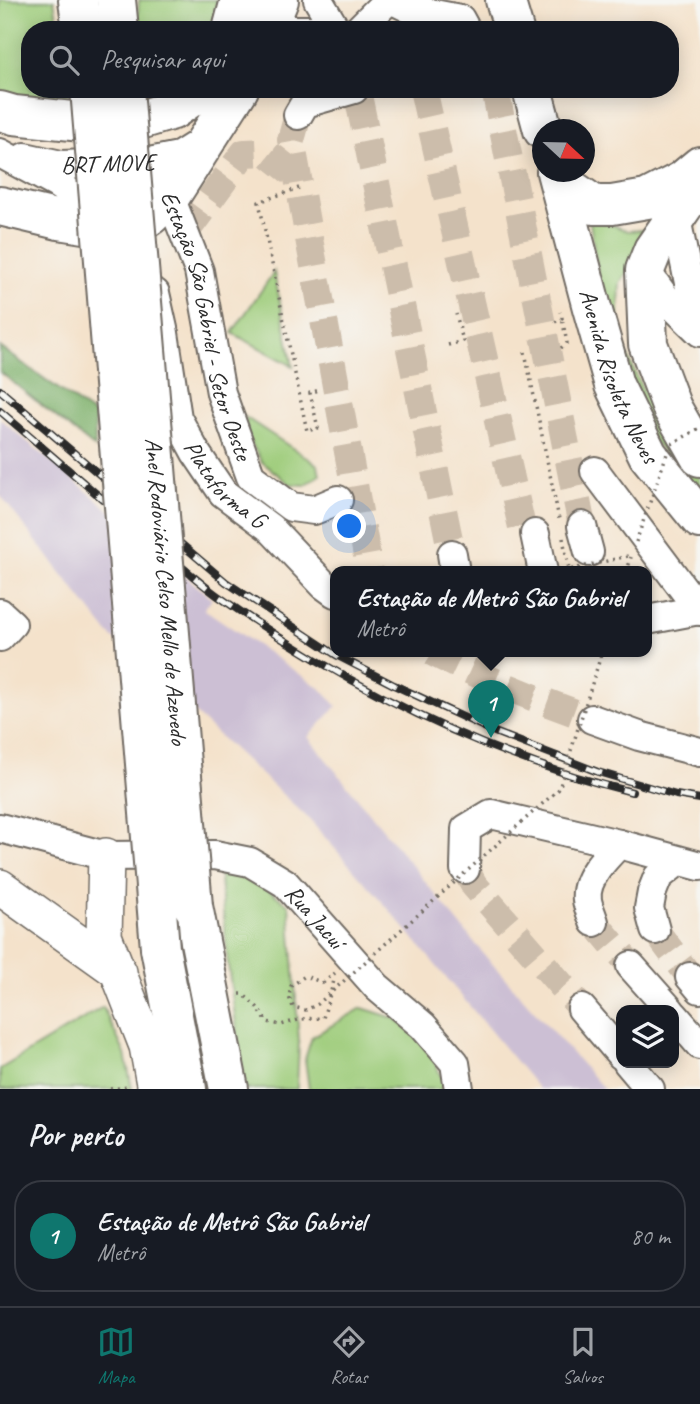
<!DOCTYPE html>
<html lang="pt">
<head>
<meta charset="utf-8">
<style>
	:root { --surface:#171b24; --page:#20242c; --text:#f1f3f6; --muted:#9ea1a6; --line:#363941; --accent:#0f766e }
	body { margin:0; font-family:Caveat,sans-serif; background:var(--page); color:var(--text) }
	.controls { position:absolute; right:21px; bottom:21px; display:grid; overflow:hidden; border-radius:14px; box-shadow:0 4px 18px #0003 }
	.controls button { width:63px; height:63px; display:grid; place-items:center; padding:0; border:0; border-bottom:2px solid var(--line); background:var(--surface); color:var(--text); font:35px sans-serif }
	.compass { position:absolute; left:532px; top:119px; width:63px; height:63px; border-radius:50%; background:var(--surface); box-shadow:0 4px 18px #0003; rotate:112deg }
	.you { position:absolute; left:350px; top:527px; width:24px; height:24px; margin:-18px; border:5px solid #fff; border-radius:50%; background:#1a73e8; box-shadow:0 0 0 10px #1a73e833 }
	.badge { display:grid; place-items:center; width:46px; height:46px; border-radius:50%; background:var(--accent); color:#fff; font-size:23px; font-weight:700 }
	.pin { position:absolute; translate:-50% -58px; filter:drop-shadow(0 2px 4px #0008) }
	.pin::after { content:''; position:absolute; top:37px; width:24px; height:21px; background:inherit; clip-path:polygon(0 0,100% 0,50% 100%) }
	.popup { position:absolute; left:330px; top:566px; width:322px; height:91px; box-sizing:border-box; display:grid; place-content:center; border-radius:14px; background:var(--surface); filter:drop-shadow(0 2px 5px #0005); font-size:23px; white-space:nowrap; color:var(--muted) }
	.popup b { font-size:26px; color:var(--text) }
	.popup::after { content:''; position:absolute; left:50%; top:100%; margin-left:-14px; border:14px solid transparent; border-top-color:var(--surface) }
	.list { margin:0; padding:0; list-style:none }
	h2 { display:flex; justify-content:space-between; align-items:center; height:91px; margin:0; padding:0 28px; font-size:30px }
	h2 small { font-size:23px; font-weight:400; color:var(--muted) }
	.list li { display:grid; grid-template-columns:46px 1fr auto; gap:21px; align-items:center; box-sizing:border-box; height:112px; margin:0 14px 14px; padding:0 14px; border:2px solid var(--line); border-radius:28px }
	.list b { display:block; font-size:26px; white-space:nowrap }
	.list p { margin:0; font-size:23px; white-space:nowrap; color:var(--muted) }
	.list em { font-size:23px; font-style:normal; color:var(--muted) }
	.icon { flex:none; width:38px; height:38px; fill:none; stroke:currentColor; stroke-width:2; stroke-linecap:round; stroke-linejoin:round }
	.map { position:relative; flex:none; width:700px; height:1089px; overflow:hidden }
	.search { position:absolute; background:var(--surface); box-shadow:0 4px 18px #0003; left:21px; right:21px; top:21px; height:77px; display:flex; align-items:center; gap:18px; box-sizing:border-box; padding:0 24px; border-radius:28px; color:var(--muted); font-size:26px }
	.sheet { height:217px; background:var(--surface) }
	nav { display:flex; justify-content:space-around; align-items:center; box-sizing:border-box; height:98px; border-top:2px solid var(--line); background:var(--surface); font-size:19px; color:var(--muted) }
	nav a { display:grid; justify-items:center; gap:4px }
	nav .on { color:var(--accent) }
	.map>svg:first-child { display:block }
	.industrial { fill:#ccbfd4 }
	.green { fill:#9ecc7a; stroke:#647c52; stroke-width:2 }
	.forest { fill:#7eb06a; stroke:#546e4a; stroke-width:2 }
	.lines { fill:none; stroke-linecap:round; stroke-linejoin:round }
	.minor-tunnel { stroke:#ccbdab; stroke-width:28; stroke-dasharray:28 14; stroke-linecap:butt }
	.minor-casing { stroke:#716b63; stroke-width:32 }
	.major-casing { stroke:#716b63; stroke-width:38 }
	.highway-casing { stroke:#716b63; stroke-width:42 }
	.path { stroke:#716b63; stroke-width:3.5; stroke-dasharray:2 5; stroke-linecap:butt }
	.minor { stroke:#fff; stroke-width:28 }
	.major { stroke:#fff; stroke-width:35 }
	.highway { stroke:#fff; stroke-width:38 }
	.rail-casing { stroke:#2b2b2b; stroke-width:8 }
	.rail { stroke:#f6f6f2; stroke-width:5; stroke-dasharray:16; stroke-linecap:butt }
	.highway-bridge-casing { stroke:#716b63; stroke-width:42; stroke-linecap:butt }
	.path-bridge { stroke:#716b63; stroke-width:3.5; stroke-dasharray:2 5; stroke-linecap:butt }
	.highway-bridge { stroke:#fff; stroke-width:38 }
	.labels { text-anchor:middle; stroke-width:7; stroke-linejoin:round; paint-order:stroke }
	.street-label { font-size:24px; fill:#2b2b2b; stroke:#f6f6f2 }
</style>
</head>
<body>
<div class="map">
<svg width="700" height="1089" viewBox="0 0 700 1089">
	<rect width="100%" height="100%" fill="#f6f6f2"/>
	<filter id="ink" filterUnits="userSpaceOnUse"><feTurbulence type="fractalNoise" baseFrequency=".0143" numOctaves="2"/><feDisplacementMap in="SourceGraphic" scale="14" xChannelSelector="R" yChannelSelector="G"/><feConvolveMatrix kernelMatrix="1 2 1 2 8 2 1 2 1" color-interpolation-filters="sRGB"/></filter>
	<filter id="wash" filterUnits="userSpaceOnUse"><feTurbulence type="fractalNoise" baseFrequency=".00686" numOctaves="4" result="noise"/><feDisplacementMap in="SourceGraphic" scale="28" xChannelSelector="R" yChannelSelector="G"/><feGaussianBlur stdDeviation="1.57" result="paint"/><feColorMatrix in="noise" values="0 0 0 0 0 0 0 0 0 0 0 0 0 0 0 0 0 1.4 0 .05"/><feComposite in="paint" operator="in"/></filter>
	<g filter="url(#wash)">
		<rect width="100%" height="100%" fill="#f4e2cb"/>
		<path class="industrial" d="M0 419 100 502 212 599 204 609 320 688 337 706 308 737 487 958 604 1089H539L392 913 307 817 109 634 0 495Z"/>
		<path class="green" d="M0 0H54L59 30H30V89H67L69 105 28 101 0 92Z
			M139 0H217L213 30H137Z
			M589 216 628 231 655 229 620 283 618 335 657 420 700 474V495L653 440 605 322Z
			M274 272V273L293 366 232 333Z
			M245 417 318 465 320 475 305 485 290 484 262 462 248 438Z
			M219 869 241 870 289 905 299 1041 297 1089H245L228 965Z
			M103 1007 125 1054 132 1089H0V1069Z
			M362 1008 397 1019 428 1048 447 1089H309L305 1059 312 1037Z"/>
		<path class="forest" d="M0 347 95 415V448L0 372Z"/>
	</g>
	<g filter="url(#ink)">
		<g class="lines">
			<path class="minor-tunnel" d="M423 89 524 536
				M495 89 582 526
				M359 100 452 554
				M298 115 291 140 370 572
				M185 233 244 153 266 152 297 176
				M432 652C484 679 538 700 592 719
				M465 869 474 885 582 1009
				M594 922 631 966
				M655 930 690 977"/>
			<defs>
				<g id="minor">
					<path d="M318 0 336 30"/>
					<path d="M393 0 413 10 460 19 466 30"/>
					<path d="M285 30H311"/>
					<path d="M358 30 388 0"/>
					<path d="M298 115 305 103 354 89"/>
					<path d="M0 153 57 184 111 220"/>
					<path id="s1" d="M25 157 61 165 149 162 179 156 206 139"/>
					<path id="s2" d="M149 162 170 197 199 271 221 393 251 477 291 507 314 510 338 500"/>
					<path d="M676 218 690 288 700 322"/>
					<path d="M645 270 667 300 700 332"/>
					<path id="s3" d="M155 293 164 333 177 418 196 453 223 493 270 528 324 585 335 593"/>
					<path d="M595 471 700 611"/>
					<path d="M582 526 589 552"/>
					<path d="M535 534 543 572"/>
					<path d="M452 554 455 572"/>
					<path d="M0 613 12 624 0 637"/>
					<path d="M647 620 699 610"/>
					<path d="M592 719 639 736 700 752"/>
					<path id="s4" d="M0 828 106 856 215 855 250 862 285 883 377 987 423 1026 455 1063 459 1089"/>
					<path d="M465 869 466 829 491 814 619 844 700 866"/>
					<path d="M594 922C592 915 588 907 587 900 584 879 605 858 619 844"/>
					<path d="M655 930 649 908 652 892 658 877 678 861"/>
					<path d="M631 966 670 1010"/>
					<path d="M690 977 700 989"/>
					<path d="M582 1009 621 1055"/>
					<path d="M674 1015 700 1045"/>
					<path d="M628 1063 650 1089"/>
				</g>
				<path id="major" d="M106 856 104 936 147 1046 155 1089
					M0 887 119 972"/>
				<g id="highway">
					<path d="M78 0 82 30"/>
					<path d="M116 0 119 30"/>
					<path d="M505 0 514 30"/>
					<path d="M232 30 240 0"/>
					<path d="M267 30 279 0"/>
					<path d="M532 89 543 130"/>
					<path d="M0 111 14 115 111 125 140 120 173 110 199 92 201 89"/>
					<path id="s5" d="M556 172 592 308 614 385 648 455 700 519"/>
					<path d="M559 181 594 205H612L647 199 682 181 700 166"/>
					<path d="M700 182 653 250 645 270 648 344 672 408 700 457"/>
					<path d="M0 206 59 220 128 231 151 215 170 197 239 89"/>
					<path d="M193 906 229 1089"/>
					<path d="M160 948 187 1089"/>
				</g>
			</defs>
			<use href="#minor" class="minor-casing"/>
			<use href="#major" class="major-casing"/>
			<use href="#highway" class="highway-casing"/>
			<path class="path" d="M299 188 259 202 307 431 318 428 310 393 319 390
				M555 322 562 318 560 312
				M448 345 463 341 456 314
				M561 348 567 343 562 318
				M525 352 559 519
				M627 572 631 557
				M323 983 335 973
				M240 994H243L257 1007 267 1022 281 1025 301 1019 323 1018 335 977
				M110 1089 129 1087"/>
			<use href="#minor" class="minor"/>
			<use href="#major" class="major"/>
			<use href="#highway" class="highway"/>
			<defs>
				<path id="rail" d="M0 390 226 582 336 655 394 685 497 733 598 772 676 795 700 799
					M0 411C48 452 96 494 145 535 169 555 193 578 218 596 343 684 483 756 632 792"/>
			</defs>
			<use href="#rail" class="rail-casing"/>
			<use href="#rail" class="rail"/>
			<defs>
				<g id="highway-bridge">
					<path d="M90 89 160 948"/>
					<path id="s6" d="M124 89 193 906"/>
				</g>
			</defs>
			<use href="#highway-bridge" class="highway-bridge-casing"/>
			<path class="path-bridge" d="M563 538 569 570 632 555
				M636 542 670 445 700 428
				M323 983 305 976 291 986 289 997 293 1007 306 1010 318 1004 559 789 602 652"/>
			<use href="#highway-bridge" class="highway-bridge"/>
		</g>
	</g>
	<g class="labels">
		<g class="street-label">
			<text dy="8" stroke="none"><textPath href="#s1" startOffset="84">BRT MOVE</textPath></text>
			<text dy="8" stroke="none"><textPath href="#s2" startOffset="175">Estação São Gabriel - Setor Oeste</textPath></text>
			<text dy="8" stroke="none"><textPath href="#s5" startOffset="214">Avenida Risoleta Neves</textPath></text>
			<text dy="8" stroke="none"><textPath href="#s3" startOffset="210">Plataforma G</textPath></text>
			<text dy="8" stroke="none"><textPath href="#s6" startOffset="504">Anel Rodoviário Celso Mello de Azevedo</textPath></text>
			<text dy="8" stroke="none"><textPath href="#s4" startOffset="340">Rua Jacuí</textPath></text>
		</g>
	</g>
</svg>
<div class="controls">
<button><svg class="icon" aria-label="layers" viewBox="0 0 24 24"><path d="M12 4l9 5-9 5-9-5zM3 14l9 5 9-5"/></svg></button>
</div>
<svg class="compass" viewBox="-18 -18 36 36"><path d="M0-13l5 13h-10z" fill="#e53935"/><path d="M0 13l5-13h-10z" fill="#9ea1a6"/></svg>
<div class="you"></div>
<div class="pin badge" style="left:491px;top:738px">1</div>
<div class="popup"><b>Estação de Metrô São Gabriel</b>Metrô</div>
<div class="search"><svg class="icon" aria-label="search" viewBox="0 0 24 24"><circle cx="10" cy="10" r="6"/><path d="M15 15l6 6"/></svg>Pesquisar aqui</div>
</div>
<section class="sheet">
<h2>Por perto<small></small></h2>
<ul class="list">
<li><span class="badge">1</span><div><b>Estação de Metrô São Gabriel</b><p>Metrô</p></div><em>80 m</em></li>
</ul>
</section>
<nav>
<a class="on"><svg class="icon" aria-label="map" viewBox="0 0 24 24"><path d="M3 6l6-2 6 2 6-2v14l-6 2-6-2-6 2zM9 4v14M15 6v14"/></svg>Mapa</a>
<a><svg class="icon" aria-label="directions" viewBox="0 0 24 24"><path d="M12 3l9 9-9 9-9-9zM9 14v-3h6M13 9l2 2-2 2"/></svg>Rotas</a>
<a><svg class="icon" aria-label="saved" viewBox="0 0 24 24"><path d="M7 4h10v16l-5-4-5 4z"/></svg>Salvos</a>
</nav>
</body>
</html>
